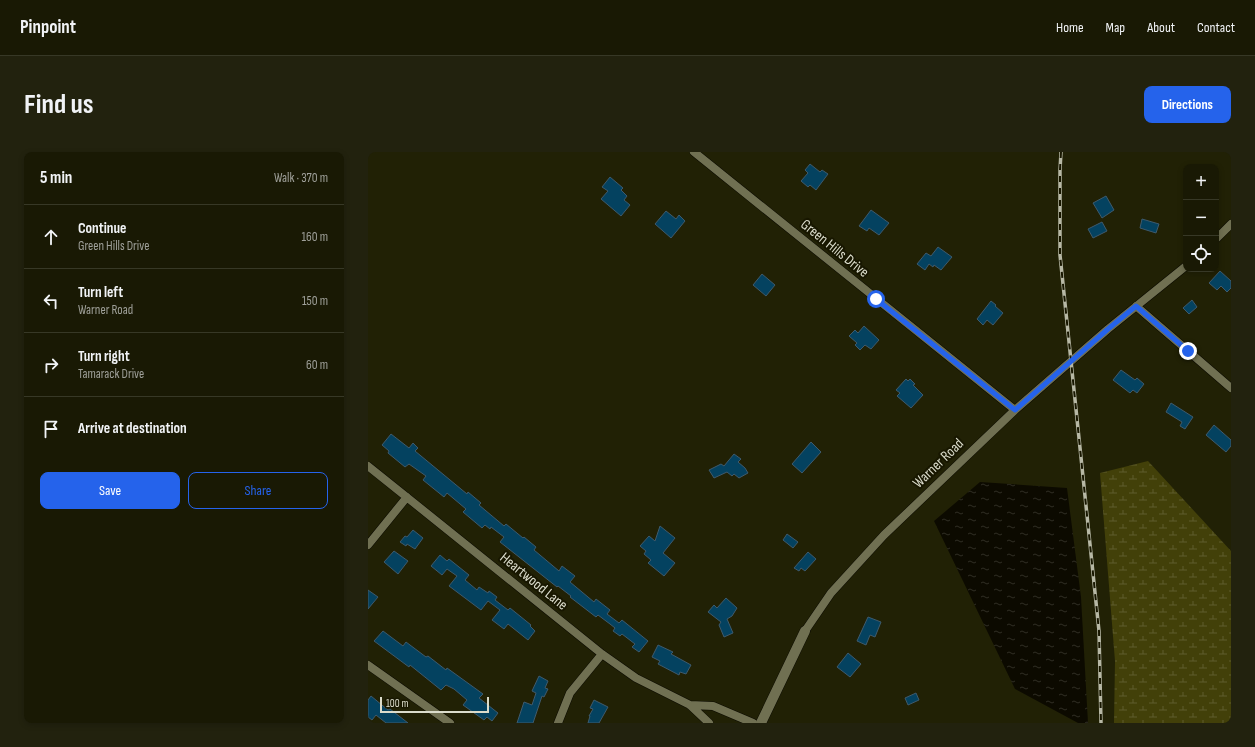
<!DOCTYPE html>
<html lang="en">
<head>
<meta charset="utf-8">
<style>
	:root { --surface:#191904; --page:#22220e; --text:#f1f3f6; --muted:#9fa09a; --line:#373826; --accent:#2563eb }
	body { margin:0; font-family:"Sofia Sans Condensed",sans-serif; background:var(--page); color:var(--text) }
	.controls { position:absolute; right:12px; top:12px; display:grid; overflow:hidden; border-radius:8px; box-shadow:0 2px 6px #0003 }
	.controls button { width:36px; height:36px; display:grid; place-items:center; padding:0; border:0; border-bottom:1px solid var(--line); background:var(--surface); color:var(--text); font:20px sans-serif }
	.scale { position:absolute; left:12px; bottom:10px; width:109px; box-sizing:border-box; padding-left:4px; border:2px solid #dbdccb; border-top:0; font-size:11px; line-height:14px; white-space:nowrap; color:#dbdccb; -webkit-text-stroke:3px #181700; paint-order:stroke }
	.stop { position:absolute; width:12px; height:12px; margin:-9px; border:3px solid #2563eb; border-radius:50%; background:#fff }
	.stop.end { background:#2563eb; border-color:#fff; box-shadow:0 1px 4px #0008 }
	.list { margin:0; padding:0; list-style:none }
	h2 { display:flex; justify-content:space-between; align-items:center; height:52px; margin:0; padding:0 16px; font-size:17px }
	h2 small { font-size:13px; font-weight:400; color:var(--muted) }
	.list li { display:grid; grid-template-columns:26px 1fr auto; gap:12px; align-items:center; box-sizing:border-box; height:64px; padding:0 16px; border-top:1px solid var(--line) }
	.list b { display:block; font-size:15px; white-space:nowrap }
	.list p { margin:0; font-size:13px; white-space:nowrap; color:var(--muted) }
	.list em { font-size:13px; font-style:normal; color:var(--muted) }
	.actions { display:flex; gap:8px; padding:12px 16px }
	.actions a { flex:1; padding:9px 0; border:1px solid var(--accent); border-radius:8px; text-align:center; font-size:14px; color:var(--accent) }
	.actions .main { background:var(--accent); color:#fff }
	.icon { flex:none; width:22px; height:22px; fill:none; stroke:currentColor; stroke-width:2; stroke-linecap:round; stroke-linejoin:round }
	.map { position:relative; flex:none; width:863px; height:571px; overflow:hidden; border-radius:8px }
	header { display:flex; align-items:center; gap:24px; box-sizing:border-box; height:56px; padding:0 20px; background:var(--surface); border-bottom:1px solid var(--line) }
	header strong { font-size:19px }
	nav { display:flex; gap:22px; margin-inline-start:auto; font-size:14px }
	.intro { display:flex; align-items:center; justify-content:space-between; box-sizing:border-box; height:96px; padding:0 24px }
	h1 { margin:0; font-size:28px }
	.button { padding:10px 18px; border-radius:8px; background:var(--accent); color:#fff; font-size:14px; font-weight:700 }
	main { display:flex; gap:24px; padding:0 24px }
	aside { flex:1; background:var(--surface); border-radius:8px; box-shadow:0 2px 6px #0003 }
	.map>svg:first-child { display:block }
	.wetland { fill:url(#wetland-marsh) }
	.water { fill:url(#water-ripples) }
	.building { fill:#044260; stroke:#3f5a6c }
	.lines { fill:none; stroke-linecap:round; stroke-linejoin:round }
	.minor-casing { stroke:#0b0a00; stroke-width:9 }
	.tertiary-casing { stroke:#0b0a00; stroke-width:11 }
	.minor { stroke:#707052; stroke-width:8 }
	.tertiary { stroke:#707052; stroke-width:10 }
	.rail-casing { stroke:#b7b8a5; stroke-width:3.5 }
	.rail { stroke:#181700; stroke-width:2; stroke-dasharray:6; stroke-linecap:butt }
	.route { stroke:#2563eb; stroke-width:5 }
	.labels { text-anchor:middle; stroke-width:4; stroke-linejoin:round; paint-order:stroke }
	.street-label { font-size:15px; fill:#dbdccb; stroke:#181700 }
</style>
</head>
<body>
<header>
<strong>Pinpoint</strong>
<nav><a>Home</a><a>Map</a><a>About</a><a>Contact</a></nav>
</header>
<div class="intro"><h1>Find us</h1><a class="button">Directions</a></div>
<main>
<aside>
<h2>5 min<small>Walk · 370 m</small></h2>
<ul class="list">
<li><svg class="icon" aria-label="ahead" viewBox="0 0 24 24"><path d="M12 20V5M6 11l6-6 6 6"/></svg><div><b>Continue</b><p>Green Hills Drive</p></div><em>160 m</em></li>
<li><svg class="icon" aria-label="left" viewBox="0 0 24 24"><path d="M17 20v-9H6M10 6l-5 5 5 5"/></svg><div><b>Turn left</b><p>Warner Road</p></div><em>150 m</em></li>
<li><svg class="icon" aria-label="right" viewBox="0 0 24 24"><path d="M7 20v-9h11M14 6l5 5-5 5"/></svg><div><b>Turn right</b><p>Tamarack Drive</p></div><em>60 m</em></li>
<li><svg class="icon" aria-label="arrive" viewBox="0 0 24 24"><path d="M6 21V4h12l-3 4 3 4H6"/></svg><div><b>Arrive at destination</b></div></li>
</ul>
<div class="actions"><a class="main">Save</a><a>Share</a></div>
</aside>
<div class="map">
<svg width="863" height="571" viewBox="0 0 863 571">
	<defs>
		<pattern id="wetland-marsh" width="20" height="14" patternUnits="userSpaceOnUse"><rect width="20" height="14" fill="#424009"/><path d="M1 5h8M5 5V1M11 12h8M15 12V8" fill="none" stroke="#5d5b2c"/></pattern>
		<pattern id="water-ripples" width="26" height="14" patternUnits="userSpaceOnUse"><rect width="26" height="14" fill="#0c0a00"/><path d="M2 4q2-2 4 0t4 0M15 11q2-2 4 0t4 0" fill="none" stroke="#2f2d24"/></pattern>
	</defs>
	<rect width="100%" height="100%" fill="#212105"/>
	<path class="wetland" d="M780 309 863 399V571H746L747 509 732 321Z"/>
	<path class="water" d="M612 330 699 336 713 445 720 571H710L647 537 566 369Z"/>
	<path class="building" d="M442 12 452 20 454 18 460 22 448 38 442 33 440 35 433 29 440 21 437 18Z
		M242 25 255 36 253 38 259 44 256 48 262 53 253 64 233 47 240 39 234 35Z
		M738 44 746 58 734 66 725 51Z
		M503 58 521 71 511 83 501 76 499 79 491 74Z
		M298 59 308 67 311 63 317 69 303 86 287 72Z
		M774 67 791 72 788 81 772 76Z
		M734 70 739 79 725 86 720 77Z
		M570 95 584 105 573 118 566 113 565 115 561 112 557 118 549 112 558 101 563 104Z
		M852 119 863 129V136L859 140 853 134 849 138 841 131Z
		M394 122 407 133 398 144 385 133Z
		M824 148 829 155 821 162 815 156Z
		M623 149 628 153 627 154 635 161 625 173 619 168 615 173 609 167Z
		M496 174 511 188 503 197 497 193 492 198 487 193 489 191 481 184 487 178 490 181Z
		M753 218 767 228 769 226 776 232 769 241 765 238 762 241 745 228Z
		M538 227 540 229 542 227 547 232 545 233 555 243 543 256 529 244 532 241 528 238Z
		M803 251 825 265 817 277 812 274 814 270 798 260Z
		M846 273 863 288V294L858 300 838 283Z
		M23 282 41 296 45 291 50 296 47 299 99 342 100 340 113 351 111 353 136 374 138 372 155 386 156 385 168 395 166 398 191 419 194 414 207 424 202 430 226 450 228 447 242 458 239 462 251 471 254 468 280 489 271 500 264 495 267 492 254 482 252 484 245 479 247 476 242 472 230 463 228 465 202 445 203 444 190 434 189 435 132 390 136 385 123 375 122 377 117 373 114 376 95 360 98 357 79 341 76 345 55 328 58 324 41 312 37 315 20 301 21 299 14 293Z
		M443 290 453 300 434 321 424 312Z
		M366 302 373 307 370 310 377 316 380 321 371 326 366 322 364 324 359 320 346 326 341 318 353 312 356 314Z
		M292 374 307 386 295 401 307 411 296 424 280 411 283 408 276 402 278 399 272 394 281 384 287 389Z
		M45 378 55 386 47 397 39 392 38 394 32 390 37 384 39 385Z
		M419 382 430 390 425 396 415 388Z
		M26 399 40 409 30 422 16 410Z
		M440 400 448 407 437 419 433 416 431 419 426 416Z
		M72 403 79 409 81 407 101 423 97 428 109 438 111 435 120 441 121 439 129 445 127 448 140 458 142 456 163 473 162 474 167 479 160 488 140 472 136 477 124 468 132 458 120 449 113 458 81 434 89 424 79 417 74 423 63 414Z
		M0 438 10 445 0 457Z
		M358 446 369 456 364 464 359 467 365 481 356 485 351 473 353 470 340 460 346 453 349 456Z
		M500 465 513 470 507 485 502 483 498 493 489 489Z
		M15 479 35 494 38 490 58 505 60 504 78 518 79 516 115 542 111 546 130 561 124 569 119 565 116 568 95 553 99 548 86 537 78 533 73 538 42 513 41 515 6 489Z
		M290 493 305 500 303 502 323 513 318 522 312 520 311 523 290 512 292 509 284 505Z
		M480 501 493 512 482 525 469 515Z
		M171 524 180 529 177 536 180 537 176 545 174 544 165 571H149L156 550 164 553 168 541 164 539Z
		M548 541 551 548 540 553 537 546Z
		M3 544 20 558 22 557 40 571H18L8 563 4 568 0 565V548Z
		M226 548 240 555 231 571H220L222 564H221L225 557 222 556Z"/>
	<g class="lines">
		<defs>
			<path id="minor" d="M326 0 647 258
				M848 87 863 72
				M768 154 863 236
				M0 314 234 502 268 526 322 553 341 571
				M0 393 39 345
				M437 479 463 441 516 383 647 258 740 177 818 114
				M0 513 82 571
				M322 553 345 554 385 571
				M190 571 202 541 234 502"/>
			<path id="tertiary" d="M393 571 437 479"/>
		</defs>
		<use href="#minor" class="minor-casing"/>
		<use href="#tertiary" class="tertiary-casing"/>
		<use href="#minor" class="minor"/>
		<use href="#tertiary" class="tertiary"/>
		<defs>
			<path id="rail" d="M693 0 692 18V103L731 479 733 571"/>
		</defs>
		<use href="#rail" class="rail-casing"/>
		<use href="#rail" class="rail"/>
	</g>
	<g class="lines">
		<path class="route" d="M508 147 647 258 740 177 768 154 820 199"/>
	</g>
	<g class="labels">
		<g class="street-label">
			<text transform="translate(467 96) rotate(39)" y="5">Green Hills Drive</text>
			<text transform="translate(570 311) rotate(-44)" y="5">Warner Road</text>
			<text transform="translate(166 429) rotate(39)" y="5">Heartwood Lane</text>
		</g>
	</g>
</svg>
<div class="controls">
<button>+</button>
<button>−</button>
<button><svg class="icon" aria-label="locate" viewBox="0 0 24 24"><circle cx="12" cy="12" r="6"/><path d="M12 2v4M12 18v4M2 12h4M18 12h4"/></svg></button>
</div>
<div class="scale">100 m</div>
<div class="stop" style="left:508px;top:147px"></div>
<div class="stop end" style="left:820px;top:199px"></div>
</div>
</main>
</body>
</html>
